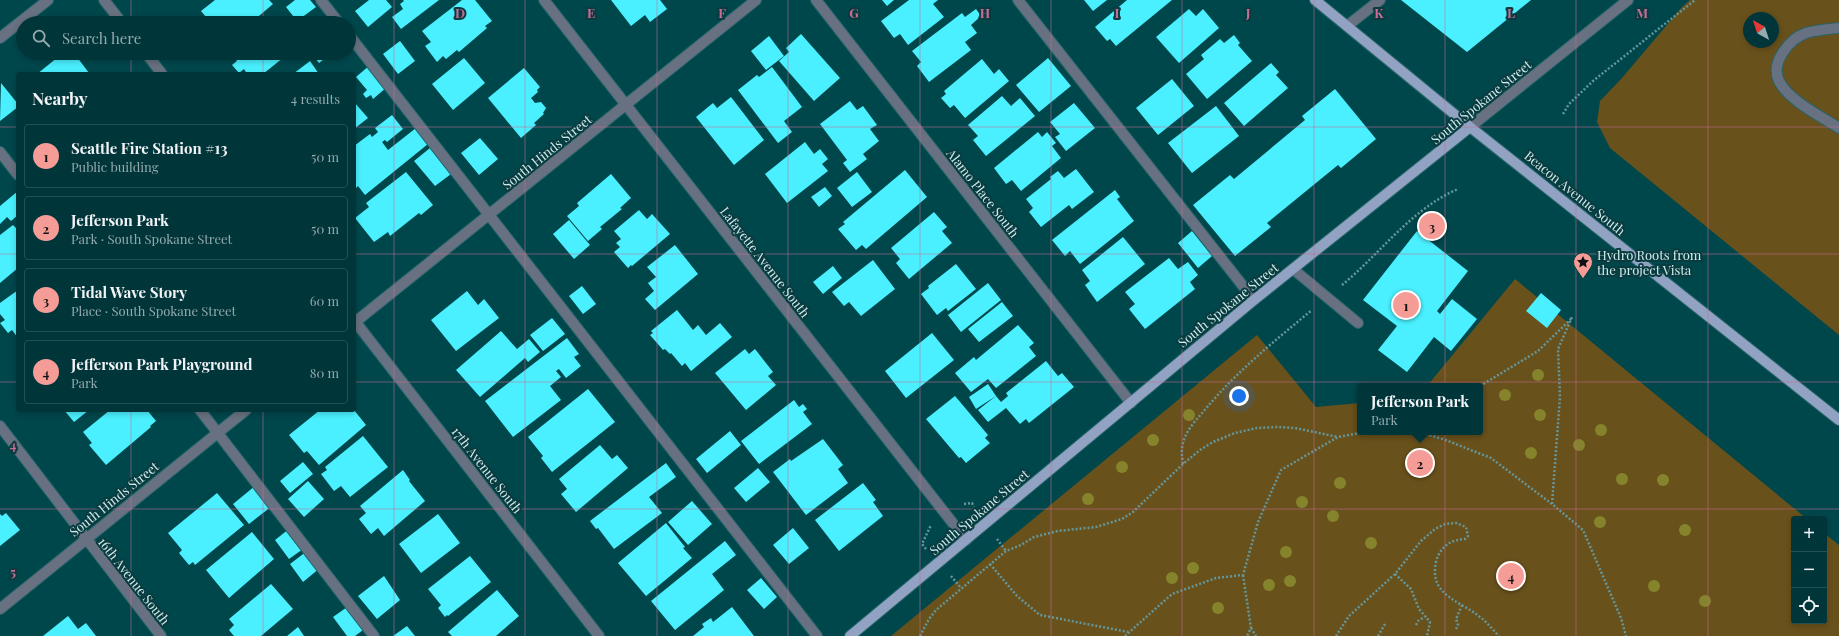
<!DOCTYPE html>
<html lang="en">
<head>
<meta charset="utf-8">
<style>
	:root { --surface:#003539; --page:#0a3d41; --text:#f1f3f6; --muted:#95abae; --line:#225053; --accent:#f59c96 }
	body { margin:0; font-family:"Playfair Display",serif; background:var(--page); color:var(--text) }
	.controls { position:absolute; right:12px; bottom:12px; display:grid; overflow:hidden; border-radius:4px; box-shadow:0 2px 6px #0003 }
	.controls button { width:36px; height:36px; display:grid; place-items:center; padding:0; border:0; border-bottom:1px solid var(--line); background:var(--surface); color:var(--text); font:20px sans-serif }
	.compass { position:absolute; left:1743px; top:12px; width:36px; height:36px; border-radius:50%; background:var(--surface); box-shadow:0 2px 6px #0003; rotate:321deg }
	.you { position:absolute; left:1239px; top:396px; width:14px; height:14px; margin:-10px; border:3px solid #fff; border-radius:50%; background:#1a73e8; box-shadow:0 0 0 6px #1a73e833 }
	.badge { display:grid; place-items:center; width:26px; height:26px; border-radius:50%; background:var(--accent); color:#111; font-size:13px; font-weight:700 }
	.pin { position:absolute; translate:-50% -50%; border:2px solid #fff; box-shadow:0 1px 4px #0006 }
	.popup { position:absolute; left:1357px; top:383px; width:126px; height:52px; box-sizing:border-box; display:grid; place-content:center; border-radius:4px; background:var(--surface); filter:drop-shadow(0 1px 3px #0005); font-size:13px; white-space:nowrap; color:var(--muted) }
	.popup b { font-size:15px; color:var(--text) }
	.popup::after { content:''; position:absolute; left:50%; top:100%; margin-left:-8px; border:8px solid transparent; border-top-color:var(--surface) }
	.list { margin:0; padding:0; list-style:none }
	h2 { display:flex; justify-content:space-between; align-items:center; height:52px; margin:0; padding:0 16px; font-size:17px }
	h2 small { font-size:13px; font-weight:400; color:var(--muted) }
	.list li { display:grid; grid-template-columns:26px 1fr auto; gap:12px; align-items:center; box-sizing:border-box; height:64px; margin:0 8px 8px; padding:0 8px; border:1px solid var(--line); border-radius:4px }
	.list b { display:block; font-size:15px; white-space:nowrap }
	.list p { margin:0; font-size:13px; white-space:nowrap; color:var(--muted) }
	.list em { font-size:13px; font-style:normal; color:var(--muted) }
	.icon { flex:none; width:22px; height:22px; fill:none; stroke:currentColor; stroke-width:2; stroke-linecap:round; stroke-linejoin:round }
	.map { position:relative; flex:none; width:1839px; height:636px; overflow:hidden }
	.search { position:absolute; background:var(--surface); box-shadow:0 2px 6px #0003; left:16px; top:16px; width:340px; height:44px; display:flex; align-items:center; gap:10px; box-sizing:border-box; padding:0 14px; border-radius:22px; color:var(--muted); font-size:15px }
	.panel { position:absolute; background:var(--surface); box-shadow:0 2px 6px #0003; left:16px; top:72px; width:340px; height:340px; border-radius:4px }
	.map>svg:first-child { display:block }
	.green { fill:#69511b; fill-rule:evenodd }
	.building { fill:#4af0ff }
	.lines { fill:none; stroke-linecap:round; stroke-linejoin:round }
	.minor-casing { stroke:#256569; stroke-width:12 }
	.major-casing { stroke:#256569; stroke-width:12 }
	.path { stroke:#64979b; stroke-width:2.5; stroke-dasharray:2 2; stroke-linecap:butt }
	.minor { stroke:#687181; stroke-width:10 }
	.major { stroke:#91a2c3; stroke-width:10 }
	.tree { fill:#85842c }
	.grid { fill:none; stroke:#c76d96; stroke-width:1; stroke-opacity:0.55 }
	.labels { text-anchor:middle; stroke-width:4; stroke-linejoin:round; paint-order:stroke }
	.street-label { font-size:13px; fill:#ceecee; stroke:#0a3b3f }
	.poi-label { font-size:13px; fill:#ceecee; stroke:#0a3b3f; text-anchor:start }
	.grid-label { font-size:13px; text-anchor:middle; font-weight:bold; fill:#c76d96; stroke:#0a3b3f; stroke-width:4; stroke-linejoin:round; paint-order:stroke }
</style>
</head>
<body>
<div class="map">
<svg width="1839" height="636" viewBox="0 0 1839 636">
	<rect width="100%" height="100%" fill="#00474c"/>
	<path class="green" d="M1690 0H1839V335L1610 148 1597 122 1600 101 1622 78 1682 7ZM1749 18H1773V42H1749Z
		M1515 279 1807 519H1794V621H1824V533L1839 545V636H891L1257 335 1316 407 1360 403V432H1480V386H1427Z"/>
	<path class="building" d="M215 0H269L273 4 253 21 255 23H211L201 11Z
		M295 0H310L316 7 297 21 286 7Z
		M369 0H386L392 7 368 27 355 11Z
		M403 0H439L401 29 392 17 403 9 400 4 404 1Z
		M462 0H475L492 21 485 26 487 28 459 52 457 50 446 59 443 56 437 62 425 46 431 42 422 31Z
		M611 0H660L667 9 650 22 645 15 631 26Z
		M882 0H894L887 6Z
		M909 0H938L933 4 944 17 908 45 900 34 894 38 881 21Z
		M1084 0H1107L1093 11Z
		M1127 0H1172L1116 46 1110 39 1107 41 1095 27Z
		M1401 0H1531L1467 52Z
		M976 9 981 16 971 25 977 33 965 42 971 50 929 82 917 66 921 62 912 51 962 13 965 17Z
		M1189 9 1196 16 1203 9 1219 28 1179 63 1156 37Z
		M801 34 840 78 814 101 779 61 789 52 786 48Z
		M1234 35 1240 43 1238 45 1252 61 1207 99 1186 74 1204 59 1201 55 1220 39 1224 43Z
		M769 36 784 56 766 70 751 51Z
		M400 41 415 61 398 74 383 54Z
		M63 53 67 58 74 53 89 73 87 74H37Z
		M230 53H289L263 74H247L244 69 239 73 232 65 237 61Z
		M311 53H332L319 63Z
		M464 58 485 83 453 110 432 84Z
		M1048 58 1071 86 1039 112 1016 85Z
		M982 59 994 74 999 69 1009 81 965 118 954 105 950 108 941 98 946 94 944 91Z
		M310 61 319 74H293Z
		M1271 63 1279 72 1276 75 1288 88 1244 126 1224 103Z
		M370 65 387 87 373 99 371 95 366 98 363 94 367 90 356 77Z
		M772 67 802 107 784 121 792 132 778 143 738 90 757 75 759 77Z
		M524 68 540 87 537 90 538 92 531 98 535 103 541 102 546 108 543 113 544 114 534 123 536 125 521 138 488 98Z
		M1172 79 1194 106 1158 135 1136 108Z
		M1 83 18 104V107L0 121Z
		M1335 89 1376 139 1341 168 1338 165 1267 223 1271 227 1235 256 1193 205 1230 175 1234 179 1305 120 1302 116Z
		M1002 96 1011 106 1020 98 1035 116 986 156 973 140 978 136 968 125Z
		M731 97 764 140 734 165 696 117 713 103 717 108Z
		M850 101 857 110 863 106 877 125 870 129 879 141 863 154 867 159 850 172 843 163 847 160 820 124Z
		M354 102 368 118 354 129Z
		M1074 103 1095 128 1066 151 1055 137 1060 134 1050 122Z
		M1216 106 1239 136 1192 173 1168 143Z
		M392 115 403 129 387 142 385 140 382 142 388 150 416 128 428 144 365 195 358 186 354 190V146L370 134 372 137 378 132 375 128Z
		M1038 132 1042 137 1047 132 1056 143 1052 146 1061 158 1021 191 1012 180 1006 184 994 168Z
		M480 138 498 159 479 175 461 153Z
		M805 142 814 154 820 149 828 159 822 164 828 171 787 203 765 174Z
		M430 148 451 174 435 186 414 161Z
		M1076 169 1094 192 1072 209 1069 205 1041 227 1029 212 1033 208 1026 199 1051 179 1050 177 1058 171 1064 178Z
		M905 170 927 197 866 249 862 245 856 250 838 229 845 224 843 222Z
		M406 172 433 205 421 215 419 213 390 236 388 232 374 242 355 218 369 207 366 203Z
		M857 172 872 192 852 207 837 188Z
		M611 174 631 198 620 208 622 209 600 227 602 229 588 241 567 216 579 206 577 203Z
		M825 187 832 196 819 207 811 197Z
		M1115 190 1120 197 1117 199 1134 221 1080 264 1070 251 1065 256 1052 240Z
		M18 191V215L11 221 7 217 0 224V206Z
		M639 210 647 219 652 214 670 234 632 266 631 265 628 268 614 252 620 247 616 243 621 239 614 231Z
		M934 212 947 227 942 231 952 243 909 279 896 263 900 259 891 248Z
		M569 220 590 245 574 259 553 234Z
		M13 225 18 230V268L0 283V235Z
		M1192 231 1212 256 1198 268 1178 243Z
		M1417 231 1468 271 1437 311 1440 314 1452 299 1477 319 1451 351 1434 337 1407 372 1378 350 1397 326 1363 300Z
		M1123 237 1145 264 1097 302 1085 285 1090 281 1082 270Z
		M675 245 698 274 655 310 645 299 654 291 648 283 656 277 647 267Z
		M1169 258 1178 269 1188 262 1198 275 1190 282 1195 289 1145 329 1129 309 1135 304 1125 292Z
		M873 260 895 289 861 316 849 302 844 306 832 292Z
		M956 264 976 289 948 311 946 308 937 315 921 294 929 288 928 286Z
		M833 266 842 278 823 294 813 282Z
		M988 283 1001 300 961 332 948 315Z
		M582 286 596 304 583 314 569 296Z
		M18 290V338L12 330 8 333 0 323 5 320 0 314V303Z
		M467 291 478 305 484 299 499 318 456 351 431 320Z
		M1541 293 1561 310 1547 328 1526 311Z
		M1002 302 1013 316 979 342 968 329Z
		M677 310 693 330 698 325 706 335 720 323 732 337 691 371 685 363 682 366 671 353 670 354 665 349 663 350 650 335 653 333 651 331Z
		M552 318 565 334 543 351 530 335Z
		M1018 325 1034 343 1029 347 1036 356 996 388 988 379 971 392 955 373 974 357 976 360Z
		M501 331 517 349 529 339 540 352 528 362 525 358 480 397 456 370Z
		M932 333 954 360 906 398 885 371Z
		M567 338 579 354 574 357 581 366 566 378 559 369 556 371 561 377 550 386 561 400 513 437 485 401Z
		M745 349 749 354 755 349 773 372 768 376 776 385 746 410 715 373Z
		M1046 361 1058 376 1062 373 1074 387 1029 423 1026 419 1020 424 1006 408 988 422 978 410 996 396 1001 402 1008 396 1006 393Z
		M988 384 996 396 976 409 969 397Z
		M588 389 615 422 552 472 541 458 543 456 528 437Z
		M955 396 988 435 985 438 990 443 966 463 961 457 959 458 926 419Z
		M794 400 799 407 803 404 807 409 803 412 812 424 759 464 741 441Z
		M64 410H89L74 422Z
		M110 410H147L156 421 150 426 151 427 106 465 89 445 92 443 83 432Z
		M320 410H354L366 425 319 465 307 451 304 453 289 435Z
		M730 431 741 445 707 473 696 459Z
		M363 436 388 467 350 497 341 486 334 491 321 474 327 470 325 467Z
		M823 439 843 465 838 469 848 483 806 515 773 472 790 459 791 461Z
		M600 445 612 459 617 455 628 468 576 512 561 494 567 489 559 479Z
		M303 462 313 474 290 493 280 481Z
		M666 463 676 477 649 497 662 513 614 549 598 528 596 529 590 521Z
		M758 468 770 482 746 502 734 488Z
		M403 470 410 480 409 481 425 501 384 536 378 528 371 534 359 519 366 513 360 506Z
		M308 481 324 499 304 517 288 499Z
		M863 483 876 500 873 502 883 516 839 551 815 520Z
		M255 486 272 506 249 524 233 504Z
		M217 493 244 525 195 565 193 562 189 565 179 553 182 550 168 533Z
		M692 501 712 524 688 545 668 522Z
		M6 513 20 530 0 546V514L2 516Z
		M438 514 460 543 421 573 399 544Z
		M666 523 685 547 683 548 692 558 646 596 618 563Z
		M793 528 809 548 789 564 773 545Z
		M289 529 303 549 289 559 275 540Z
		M252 532 274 559 229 598 206 570Z
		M725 541 736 555 712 574 724 590 675 630 651 601Z
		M307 551 320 568 303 582 290 564Z
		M470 556 491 582 448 616 447 615 445 617 438 608 441 605 428 589Z
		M384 576 400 600 377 619 358 596Z
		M761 578 777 597 764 609 747 590Z
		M271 584 293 609 261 636H234L229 630 234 625 229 619Z
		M497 590 519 616 496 636H452L448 632Z
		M350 605 367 627 355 636H347L333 617Z
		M732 607 754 636H693L704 627 702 624 711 618 713 622Z
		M68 616 78 629 86 623 96 636H43Z
		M407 626 415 636H393Z
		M298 627 304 636H287Z"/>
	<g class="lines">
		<defs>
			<path id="minor" d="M104 0 122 23
				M321 0 339 23
				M544 0 966 540
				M816 0 1131 403
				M1018 0 1254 300
				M1347 26 1380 0
				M1839 28C1828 29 1816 30 1806 33 1789 39 1770 63 1779 81 1788 100 1822 117 1839 128
				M349 35 817 636
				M0 38 48 0
				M146 53 162 74
				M1470 127 1628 0
				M0 152 18 175
				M1293 269 1358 323
				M354 320 599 636
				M354 323 756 0
				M200 410 374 636
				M0 426 161 636
				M0 609 246 410"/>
			<path id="major" d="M1315 0 1470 127 1839 420
				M850 636 1254 300 1470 127"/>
		</defs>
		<use href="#minor" class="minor-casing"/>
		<use href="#major" class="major-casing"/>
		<path class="path" d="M1563 114 1569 104 1593 81 1695 0
			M1342 285C1380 254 1411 209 1458 189
			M1480 386 1538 351 1571 319
			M1418 432 1443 439 1491 458 1552 504 1583 530 1621 618 1626 636
			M1183 464C1182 456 1181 450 1183 443 1186 431 1195 421 1203 412 1235 373 1273 342 1312 310
			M964 504 972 503 974 507
			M1552 504 1560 397 1558 349 1572 317
			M997 539 1006 551
			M926 549 922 544 931 525
			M990 564 1017 596 1040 615 1128 632
			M1395 574 1411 589 1419 609 1430 622 1427 636
			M1243 575 1251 628 1247 636
			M951 576 961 588
			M1416 625 1418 621 1426 616
			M1251 628 1256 636
			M1456 629 1458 625 1456 619 1462 605
			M920 636 929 619 936 610 1006 551 1021 545 1034 537 1058 531 1096 527 1122 519 1133 512 1183 464 1200 450 1213 442 1235 433 1257 428 1277 427 1295 428 1338 437
			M1125 636 1172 594 1216 578 1243 575 1258 522 1281 470 1338 437 1365 432
			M1336 636 1349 616 1395 574 1421 541 1435 529 1445 524 1456 523 1466 527 1468 536 1465 539C1452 540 1444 544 1438 556 1436 560 1435 566 1435 571 1434 596 1463 603 1480 617 1487 622 1493 630 1499 636
			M1378 636 1385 624"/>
		<use href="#minor" class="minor"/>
		<use href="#major" class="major"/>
	</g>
	<g class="tree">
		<circle cx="1538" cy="375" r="6"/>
		<circle cx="1505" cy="395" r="6"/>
		<circle cx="1189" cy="415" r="6"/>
		<circle cx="1540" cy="415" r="6"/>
		<circle cx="1601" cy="430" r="6"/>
		<circle cx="1153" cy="440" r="6"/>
		<circle cx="1579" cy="445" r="6"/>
		<circle cx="1531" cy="453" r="6"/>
		<circle cx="1122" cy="467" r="6"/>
		<circle cx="1622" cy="479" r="6"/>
		<circle cx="1663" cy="480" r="6"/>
		<circle cx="1340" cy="483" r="6"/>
		<circle cx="1088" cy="499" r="6"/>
		<circle cx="1302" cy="502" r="6"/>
		<circle cx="1333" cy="516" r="6"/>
		<circle cx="1600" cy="522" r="6"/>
		<circle cx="1685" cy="530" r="6"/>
		<circle cx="1371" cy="543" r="6"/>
		<circle cx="1286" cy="552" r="6"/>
		<circle cx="1193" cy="568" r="6"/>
		<circle cx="1172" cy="578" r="6"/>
		<circle cx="1290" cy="581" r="6"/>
		<circle cx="1269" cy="585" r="6"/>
		<circle cx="1654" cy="586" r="6"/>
		<circle cx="1705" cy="601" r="6"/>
		<circle cx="1218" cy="608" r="6"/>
	</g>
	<path class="grid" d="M131 0V23M263 0V23M394 0V636M525 0V636M657 0V636M788 0V636M920 0V636M1051 0V636M1182 0V636M1314 0V636M1445 0V636M1576 0V636M1708 0V636M131 53V74M263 53V74M0 127H18M354 127H1839M0 254H18M354 254H1839M0 382H18M354 382H1839M131 410V636M263 410V636M0 509H1839"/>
	<defs>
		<symbol id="sight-pin" viewBox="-11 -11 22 30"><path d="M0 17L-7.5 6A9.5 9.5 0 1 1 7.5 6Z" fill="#f59c96" stroke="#0a3b3f"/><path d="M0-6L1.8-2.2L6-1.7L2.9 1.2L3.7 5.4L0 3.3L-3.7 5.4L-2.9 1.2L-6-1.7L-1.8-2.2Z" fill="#111"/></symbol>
	</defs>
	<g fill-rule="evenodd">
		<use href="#sight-pin" x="1572" y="251" width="22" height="30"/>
	</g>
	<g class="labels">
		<g class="street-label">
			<text transform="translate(1481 102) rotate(-39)" y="5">South Spokane Street</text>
			<text transform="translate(547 152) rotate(-39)" y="5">South Hinds Street</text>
			<text transform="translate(983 193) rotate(52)" y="5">Alamo Place South</text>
			<text transform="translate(1575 193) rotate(39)" y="5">Beacon Avenue South</text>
			<text transform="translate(765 262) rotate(52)" y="5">Lafayette Avenue South</text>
			<text transform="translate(1228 305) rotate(-39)" y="5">South Spokane Street</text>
			<text transform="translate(487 470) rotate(52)" y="5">17th Avenue South</text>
			<text transform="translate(114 499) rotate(-39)" y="5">South Hinds Street</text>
			<text transform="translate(979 512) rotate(-40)" y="5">South Spokane Street</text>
			<text transform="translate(134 581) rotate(52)" y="5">16th Avenue South</text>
		</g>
		<g class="poi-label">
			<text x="1597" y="260">Hydro Roots from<tspan x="1597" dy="15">the project Vista</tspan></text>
		</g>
	</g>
	<g class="grid-label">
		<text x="460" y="18">D</text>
		<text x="591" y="18">E</text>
		<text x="722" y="18">F</text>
		<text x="854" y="18">G</text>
		<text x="985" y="18">H</text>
		<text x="1117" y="18">I</text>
		<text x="1248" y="18">J</text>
		<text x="1379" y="18">K</text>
		<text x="1511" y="18">L</text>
		<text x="1642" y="18">M</text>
		<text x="13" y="450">4</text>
		<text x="13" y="577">5</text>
	</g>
</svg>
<div class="controls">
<button>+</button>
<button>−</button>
<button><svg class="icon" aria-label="locate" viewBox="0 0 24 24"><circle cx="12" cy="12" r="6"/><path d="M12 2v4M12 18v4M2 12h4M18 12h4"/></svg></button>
</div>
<svg class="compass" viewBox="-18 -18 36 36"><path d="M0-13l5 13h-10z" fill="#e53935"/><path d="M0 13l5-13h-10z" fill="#95abae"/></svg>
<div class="you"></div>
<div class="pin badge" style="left:1406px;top:305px">1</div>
<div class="pin badge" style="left:1420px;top:463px">2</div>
<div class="popup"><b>Jefferson Park</b>Park</div>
<div class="pin badge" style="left:1432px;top:226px">3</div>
<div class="pin badge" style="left:1511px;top:576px">4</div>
<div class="search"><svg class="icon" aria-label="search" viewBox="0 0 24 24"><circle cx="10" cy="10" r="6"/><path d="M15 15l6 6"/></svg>Search here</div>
<section class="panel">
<h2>Nearby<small>4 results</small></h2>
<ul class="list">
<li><span class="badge">1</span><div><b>Seattle Fire Station #13</b><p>Public building</p></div><em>50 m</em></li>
<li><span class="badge">2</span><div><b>Jefferson Park</b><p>Park · South Spokane Street</p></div><em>50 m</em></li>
<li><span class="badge">3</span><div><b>Tidal Wave Story</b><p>Place · South Spokane Street</p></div><em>60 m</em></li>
<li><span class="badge">4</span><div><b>Jefferson Park Playground</b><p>Park</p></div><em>80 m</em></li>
</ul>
</section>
</div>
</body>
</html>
